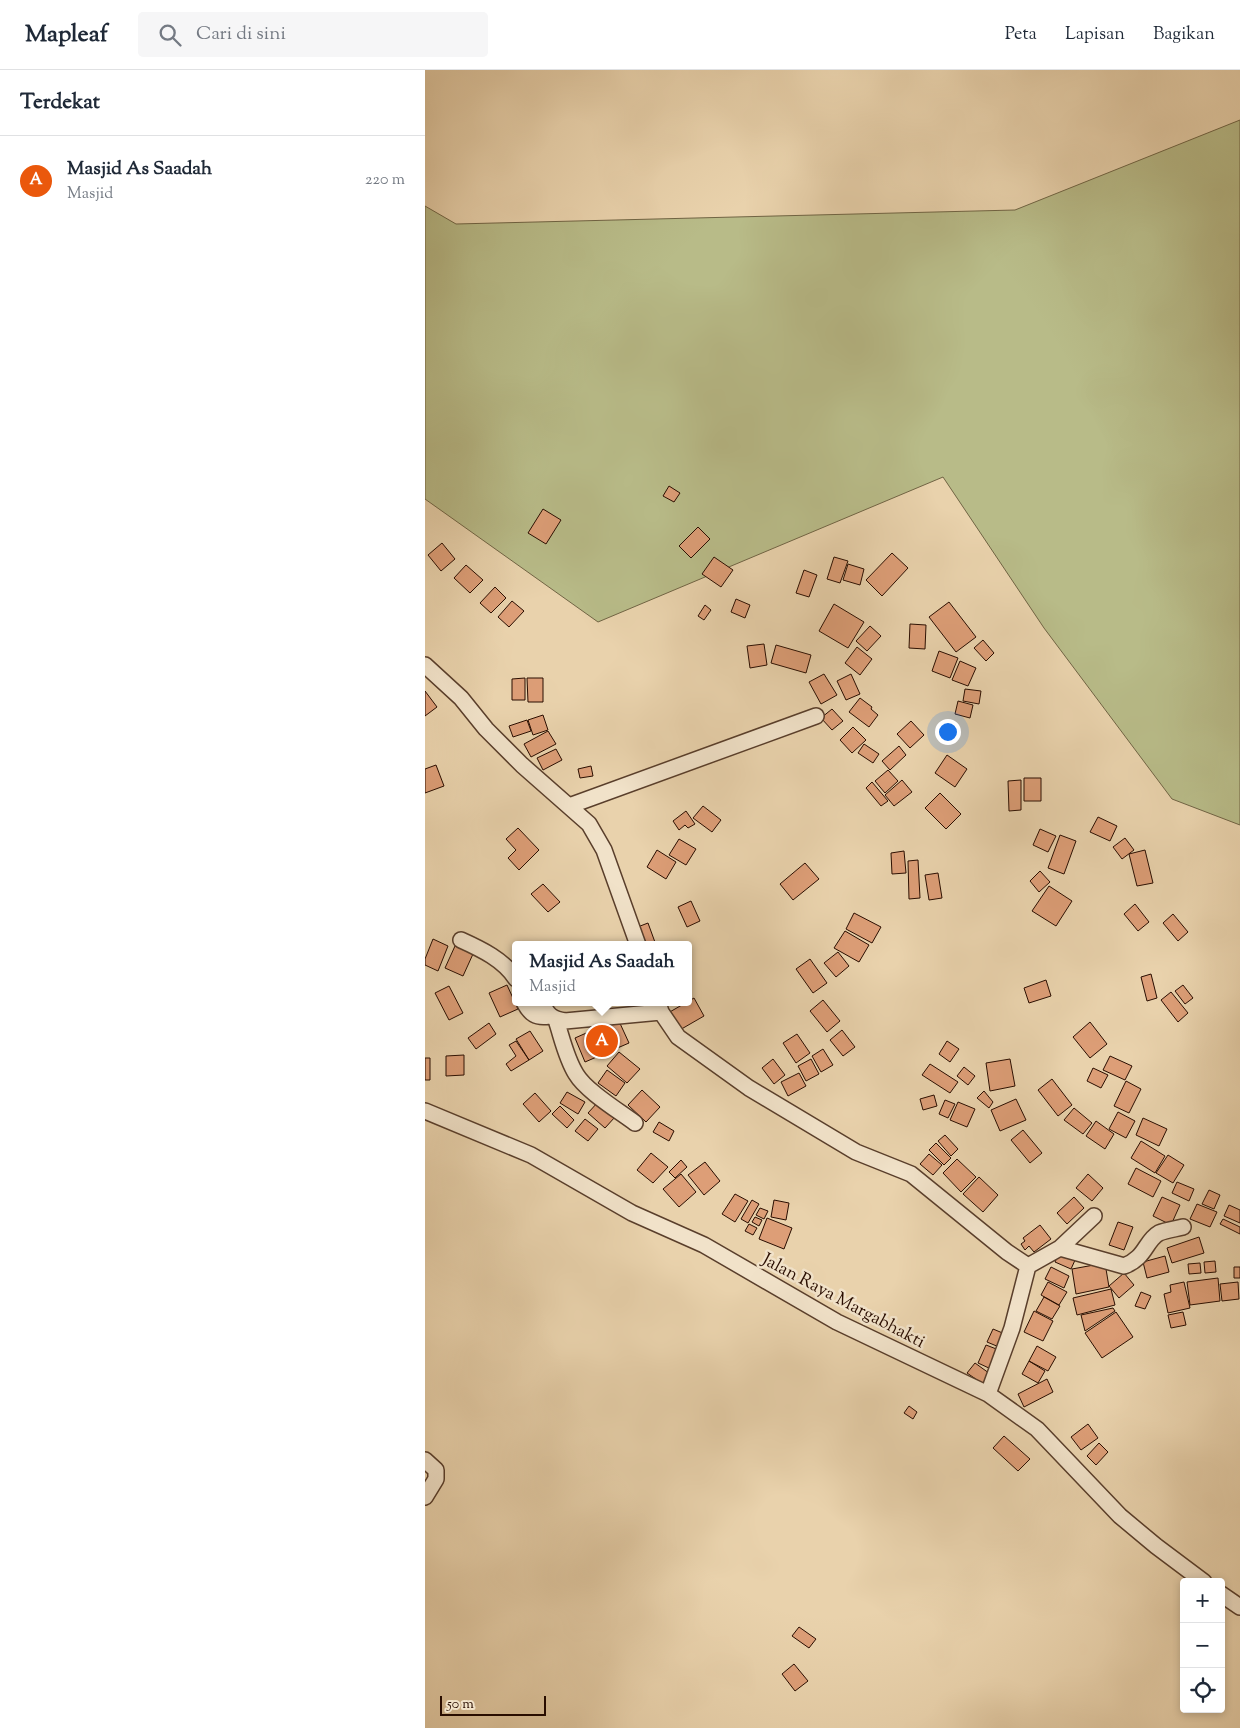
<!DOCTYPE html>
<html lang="id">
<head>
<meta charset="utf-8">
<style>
	:root { --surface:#fff; --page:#f6f6f7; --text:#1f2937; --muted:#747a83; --line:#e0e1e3; --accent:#ea580c }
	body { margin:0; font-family:"Sorts Mill Goudy",serif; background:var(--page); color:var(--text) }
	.controls { position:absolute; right:15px; bottom:15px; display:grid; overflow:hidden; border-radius:5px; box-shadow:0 2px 8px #0003 }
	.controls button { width:45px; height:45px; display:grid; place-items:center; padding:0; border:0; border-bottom:1px solid var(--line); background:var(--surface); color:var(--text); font:25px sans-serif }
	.scale { position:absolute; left:15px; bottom:12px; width:106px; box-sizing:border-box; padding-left:5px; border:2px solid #290d00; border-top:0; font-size:14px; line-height:18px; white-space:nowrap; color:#290d00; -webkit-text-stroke:4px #f1e2c9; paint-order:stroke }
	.you { position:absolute; left:522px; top:661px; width:18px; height:18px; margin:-12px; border:4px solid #fff; border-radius:50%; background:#1a73e8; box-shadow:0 0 0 8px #1a73e833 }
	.badge { display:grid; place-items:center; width:32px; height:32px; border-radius:50%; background:var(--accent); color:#fff; font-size:16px; font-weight:700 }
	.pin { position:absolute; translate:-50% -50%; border:2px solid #fff; box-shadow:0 1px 5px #0006 }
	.popup { position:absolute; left:87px; top:871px; width:180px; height:65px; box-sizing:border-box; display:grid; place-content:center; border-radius:5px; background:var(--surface); filter:drop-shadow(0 1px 4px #0005); font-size:16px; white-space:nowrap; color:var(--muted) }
	.popup b { font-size:19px; color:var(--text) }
	.popup::after { content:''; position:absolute; left:50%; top:100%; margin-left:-10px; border:10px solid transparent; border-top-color:var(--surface) }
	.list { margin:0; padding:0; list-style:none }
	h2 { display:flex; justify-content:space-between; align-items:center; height:65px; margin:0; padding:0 20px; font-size:21px }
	h2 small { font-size:16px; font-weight:400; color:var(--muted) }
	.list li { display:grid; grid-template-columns:32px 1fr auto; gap:15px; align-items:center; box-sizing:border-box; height:90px; padding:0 20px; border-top:1px solid var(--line) }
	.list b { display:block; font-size:19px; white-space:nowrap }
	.list p { margin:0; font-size:16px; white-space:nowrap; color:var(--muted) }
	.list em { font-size:16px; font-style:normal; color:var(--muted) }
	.icon { flex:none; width:28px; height:28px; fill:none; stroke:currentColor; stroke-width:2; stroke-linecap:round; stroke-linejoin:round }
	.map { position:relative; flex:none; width:815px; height:1658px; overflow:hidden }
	header { display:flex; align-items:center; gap:30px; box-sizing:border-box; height:70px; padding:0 25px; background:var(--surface); border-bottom:1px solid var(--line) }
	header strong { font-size:24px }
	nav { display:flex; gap:28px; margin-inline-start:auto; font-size:18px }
	.search { width:350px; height:45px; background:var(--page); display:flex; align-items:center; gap:12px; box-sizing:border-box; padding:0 18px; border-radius:5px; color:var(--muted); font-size:19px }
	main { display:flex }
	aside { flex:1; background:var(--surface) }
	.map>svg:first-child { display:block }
	.green { fill:#b8bb88; stroke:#706444 }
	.building { fill:#dd9e77; stroke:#290d00 }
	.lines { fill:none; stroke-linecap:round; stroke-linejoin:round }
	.minor-casing { stroke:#593e2b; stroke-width:18 }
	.minor { stroke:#f1e2c9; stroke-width:15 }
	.labels { text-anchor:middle; stroke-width:5; stroke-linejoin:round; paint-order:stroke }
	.street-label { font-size:18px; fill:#290d00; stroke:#f1e2c9 }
</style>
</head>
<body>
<header>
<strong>Mapleaf</strong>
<div class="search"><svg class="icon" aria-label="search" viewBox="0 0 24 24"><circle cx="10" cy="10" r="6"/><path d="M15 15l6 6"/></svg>Cari di sini</div>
<nav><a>Peta</a><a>Lapisan</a><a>Bagikan</a></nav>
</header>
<main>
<aside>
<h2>Terdekat<small></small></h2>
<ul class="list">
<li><span class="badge">A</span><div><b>Masjid As Saadah</b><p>Masjid</p></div><em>220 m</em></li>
</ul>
</aside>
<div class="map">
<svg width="815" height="1658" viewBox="0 0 815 1658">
	<rect width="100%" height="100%" fill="#e9d2ac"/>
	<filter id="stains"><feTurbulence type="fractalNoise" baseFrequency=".004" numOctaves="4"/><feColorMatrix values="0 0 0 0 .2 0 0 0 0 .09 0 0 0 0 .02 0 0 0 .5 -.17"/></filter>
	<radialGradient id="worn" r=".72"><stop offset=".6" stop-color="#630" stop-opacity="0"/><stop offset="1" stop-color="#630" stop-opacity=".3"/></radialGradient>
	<path class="green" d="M815 50V755L747 729 619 558 518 407 173 552 0 429V136L31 154 590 140Z"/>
	<path class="building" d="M244 416 255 423 249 432 238 426Z
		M118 439 136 450 121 474 103 463Z
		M273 457 285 469 266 488 254 476Z
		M17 473 30 489 16 501 3 485Z
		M467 483 483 498 457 526 441 510Z
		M289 487 308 500 296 517 277 504Z
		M409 487 423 491 415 513 402 509Z
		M423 494 439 499 435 515 418 510Z
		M41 495 58 510 45 523 29 508Z
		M379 500 392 505 384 527 371 523Z
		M70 517 81 528 66 543 55 533Z
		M311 529 325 535 320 548 306 542Z
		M87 531 99 541 84 557 73 547Z
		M524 532 551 567 531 582 504 547Z
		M409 534 439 552 423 578 394 561Z
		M280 535 286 540 279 550 273 546Z
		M485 554 501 555 500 579 484 578Z
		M445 556 456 566 442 581 431 571Z
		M558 570 569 583 561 591 549 578Z
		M339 574 342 595 325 598 322 576Z
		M351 575 386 585 381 603 346 593Z
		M432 577 447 589 435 605 420 593Z
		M514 581 533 588 525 608 507 601Z
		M535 591 551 598 543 616 527 610Z
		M399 604 412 625 396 634 384 612Z
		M426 604 435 624 421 630 412 611Z
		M100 608V630H87V609Z
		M102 608H118V632H103Z
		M540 619 556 621 554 634 538 631Z
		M0 621 12 637 0 646Z
		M435 628 447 637 446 639 453 645 444 657 424 642Z
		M533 631 548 635 545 648 530 644Z
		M407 639 418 651 407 660 396 648Z
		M118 645 123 660 108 665 103 650Z
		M102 650 106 661 88 667 84 656Z
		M486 651 499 665 485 678 472 664Z
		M428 657 441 670 427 683 415 670Z
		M123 661 131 674 106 687 99 674Z
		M439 674 454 684 448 693 433 683Z
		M474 676 481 685 465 700 457 691Z
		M131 679 137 690 118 700 112 688Z
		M522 685 542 699 530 717 510 703Z
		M11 695 19 716 0 723V699Z
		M166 696 168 706 155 708 153 699Z
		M463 700 473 711 460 723 450 711Z
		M599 708H616V731H599Z
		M477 710 487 722 469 736 460 725Z
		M596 710V740L584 741 583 711Z
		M447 712 463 731 456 736 441 718Z
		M515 723 536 744 521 759 500 738Z
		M278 736 296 750 287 762 268 748Z
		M261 741 270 754 263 758 260 755 254 760 248 751Z
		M673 747 692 756 685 771 665 762Z
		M93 758 114 780 94 800 83 788 91 780 81 769Z
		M615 759 631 766 623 782 608 775Z
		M635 765 651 771 639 804 623 798Z
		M700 768 709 780 697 789 688 777Z
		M254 769 271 779 261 795 244 785Z
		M232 780 251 792 241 809 222 797Z
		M720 780 728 813 712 816 704 784Z
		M479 781 481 803 467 804 466 783Z
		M493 790 495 828 484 829 483 791Z
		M380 793 394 809 368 830 355 814Z
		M615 801 625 812 614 822 605 811Z
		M513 803 517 828 504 830 500 805Z
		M118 814 135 832 123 842 106 824Z
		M624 816 647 831 631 856 607 841Z
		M266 831 275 851 262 857 253 837Z
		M710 834 724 852 713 861 699 844Z
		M429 843 456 857 447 873 421 859Z
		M748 844 763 862 753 871 738 853Z
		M223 853 231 875H216L210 858Z
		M420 861 444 875 434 892 409 878Z
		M8 869 23 876 13 901 0 895V889Z
		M30 876 48 884 38 906 20 898Z
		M413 882 424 896 411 907 399 893Z
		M385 889 402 913 388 923 371 899Z
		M726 904 732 928 722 931 716 907Z
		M621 910 626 926 604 933 599 918Z
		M82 915 93 939 75 947 64 923Z
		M758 915 768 928 760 934 750 921Z
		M24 916 38 943 24 950 10 923Z
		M746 922 763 943 753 952 736 930Z
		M269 928 279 946 253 961 243 943Z
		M398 930 415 951 402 962 385 941Z
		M193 949 204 973 160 992 150 968Z
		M665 952 682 974 665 988 648 967Z
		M64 953 71 964 51 979 43 968Z
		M417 960 430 977 418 986 405 970Z
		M105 961 118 981 104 990 91 969Z
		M372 964 385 983 371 993 358 973Z
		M91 971 104 990 86 1001 81 994 91 986 84 975Z
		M522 971 534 979 525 992 514 984Z
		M398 979 408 995 396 1002 387 986Z
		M194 982 215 999 202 1013 182 996Z
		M39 985V1005L21 1006V986Z
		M685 986 707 996 700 1010 678 1000Z
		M0 988H5V1010H0Z
		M348 989 360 1005 349 1014 337 998Z
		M386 989 394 1004 381 1011 373 996Z
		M585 989 590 1016 565 1021 561 993Z
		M505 994 533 1012 525 1023 497 1005Z
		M539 997 550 1006 543 1015 532 1006Z
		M668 998 683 1005 676 1018 662 1011Z
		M182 1000 200 1013 191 1026 173 1013Z
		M374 1003 381 1016 363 1026 356 1012Z
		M627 1009 647 1035 633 1046 613 1020Z
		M701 1011 716 1019 704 1043 689 1036Z
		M217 1020 235 1037 221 1052 203 1035Z
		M559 1021 568 1032 564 1038 552 1028Z
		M142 1022 160 1032 153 1044 135 1033Z
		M110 1023 126 1041 114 1052 98 1034Z
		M509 1025 512 1036 498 1040 495 1029Z
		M591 1029 601 1050 575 1061 566 1040Z
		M520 1030 530 1034 523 1048 514 1044Z
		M173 1032 190 1047 180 1058 163 1043Z
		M533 1032 550 1039 542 1057 525 1050Z
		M135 1036 149 1050 142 1058 127 1044Z
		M649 1038 667 1053 658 1064 639 1050Z
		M693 1042 710 1051 701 1068 684 1059Z
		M718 1048 742 1059 734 1076 711 1065Z
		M160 1049 173 1059 163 1071 150 1061Z
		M671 1051 689 1064 680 1079 661 1066Z
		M234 1052 249 1061 244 1071 228 1062Z
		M598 1060 617 1083 605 1093 586 1070Z
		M520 1065 533 1079 526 1086 513 1071Z
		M716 1071 740 1086 730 1103 706 1088Z
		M511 1073 526 1088 519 1095 504 1080Z
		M226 1083 243 1097 228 1113 212 1100Z
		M504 1084 517 1095 508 1105 495 1094Z
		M743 1085 759 1095 748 1113 731 1103Z
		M532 1089 551 1107 536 1122 518 1103Z
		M256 1090 262 1097 250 1108 244 1102Z
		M280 1092 295 1111 279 1125 263 1105Z
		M711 1098 736 1111 728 1127 703 1114Z
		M256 1104 271 1122 254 1137 238 1119Z
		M663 1104 678 1118 667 1131 651 1118Z
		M554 1107 573 1125 558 1142 538 1124Z
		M752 1112 769 1119 764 1131 747 1123Z
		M784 1120 795 1125 789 1139 777 1134Z
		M310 1124 323 1131 310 1152 297 1144Z
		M649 1127 659 1138 642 1154 632 1143Z
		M737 1127 755 1135 746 1155 728 1146Z
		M327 1130 334 1134 323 1153 316 1149Z
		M349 1130 364 1133 361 1150 346 1147Z
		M772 1134 792 1142 785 1157 765 1149Z
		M804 1135 815 1140V1153L799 1146Z
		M335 1138 343 1141 339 1149 331 1145Z
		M330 1147 337 1150 334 1156 327 1152Z
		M342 1148 367 1158 359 1179 334 1169Z
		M798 1149 815 1157V1164L795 1154Z
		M693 1152 708 1157 699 1180 684 1175Z
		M324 1154 332 1158 328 1165 320 1161Z
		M615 1155 626 1169 609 1182 604 1176 600 1180 596 1174 600 1171 598 1168Z
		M774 1167 779 1183 747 1193 742 1178Z
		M635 1181 651 1188 646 1199 630 1192Z
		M740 1186 744 1202 722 1208 718 1192Z
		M790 1191 791 1202 780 1203 779 1192Z
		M680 1193 684 1217 651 1224 647 1199Z
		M775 1193 776 1203 764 1204 763 1194Z
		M626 1197 644 1206 639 1218 620 1209Z
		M809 1197H815V1208H809Z
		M699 1203 709 1215 694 1228 684 1216Z
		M793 1208 795 1231 765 1235 762 1212Z
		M623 1212 642 1222 634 1235 616 1225Z
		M759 1212 765 1238 743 1243 739 1224 746 1222 745 1215Z
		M813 1212 814 1229 797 1231 795 1214Z
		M686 1219 690 1235 652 1245 648 1228Z
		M716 1222 726 1226 720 1239 710 1236Z
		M619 1227 635 1236 627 1249 611 1241Z
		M688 1238 690 1241 660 1261 656 1245Z
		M609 1241 628 1251 618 1271 599 1262Z
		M691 1242 708 1267 677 1288 660 1263Z
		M758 1242 761 1255 746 1258 743 1245Z
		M568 1259 580 1264 574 1277 562 1272Z
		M561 1275 574 1280 566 1299 553 1293Z
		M612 1276 631 1287 623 1301 604 1291Z
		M604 1291 620 1301 613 1313 597 1304Z
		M550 1293 568 1306 561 1316 542 1303Z
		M622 1309 628 1322 599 1337 593 1324Z
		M484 1336 492 1342 488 1349 479 1343Z
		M663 1354 673 1368 656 1380 646 1367Z
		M579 1366 605 1389 593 1401 568 1378Z
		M674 1373 683 1382 671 1395 662 1386Z
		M374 1557 391 1569 384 1578 367 1566Z
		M369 1594 383 1611 370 1621 357 1604Z"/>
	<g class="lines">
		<defs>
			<path id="minor" d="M0 595 36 628 61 659 97 695 164 754 179 780 213 875
				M144 736 391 646
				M36 870C56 879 79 890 91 909
				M99 932C105 944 111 948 124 946
				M117 932C122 945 127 949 140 951L236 942
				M233 932 236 942 253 967 324 1018 431 1082 486 1104 582 1182 603 1196 587 1258 563 1324
				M131 950C137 968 141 988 151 1004 161 1021 194 1041 210 1053
				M0 1041 106 1085 207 1143 279 1175 412 1252 563 1324 612 1359 695 1446 731 1476 779 1512
				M635 1178 699 1196C721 1188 720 1171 734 1163 741 1160 750 1159 758 1157
				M603 1196 635 1178 669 1146
				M0 1390 11 1400V1409L0 1427
				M796 1524 815 1537"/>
		</defs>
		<use href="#minor" class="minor-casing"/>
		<use href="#minor" class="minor"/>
	</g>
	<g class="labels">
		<g class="street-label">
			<text transform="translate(419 1230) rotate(28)" y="6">Jalan Raya Margabhakti</text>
		</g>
	</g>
	<rect width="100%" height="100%" filter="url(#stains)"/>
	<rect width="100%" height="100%" fill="url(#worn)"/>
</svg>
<div class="controls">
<button>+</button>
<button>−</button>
<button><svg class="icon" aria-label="locate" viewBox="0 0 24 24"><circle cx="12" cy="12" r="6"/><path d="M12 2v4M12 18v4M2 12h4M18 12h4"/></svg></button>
</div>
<div class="scale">50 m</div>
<div class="you"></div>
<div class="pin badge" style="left:177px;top:971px">A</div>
<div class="popup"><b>Masjid As Saadah</b>Masjid</div>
</div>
</main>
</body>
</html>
